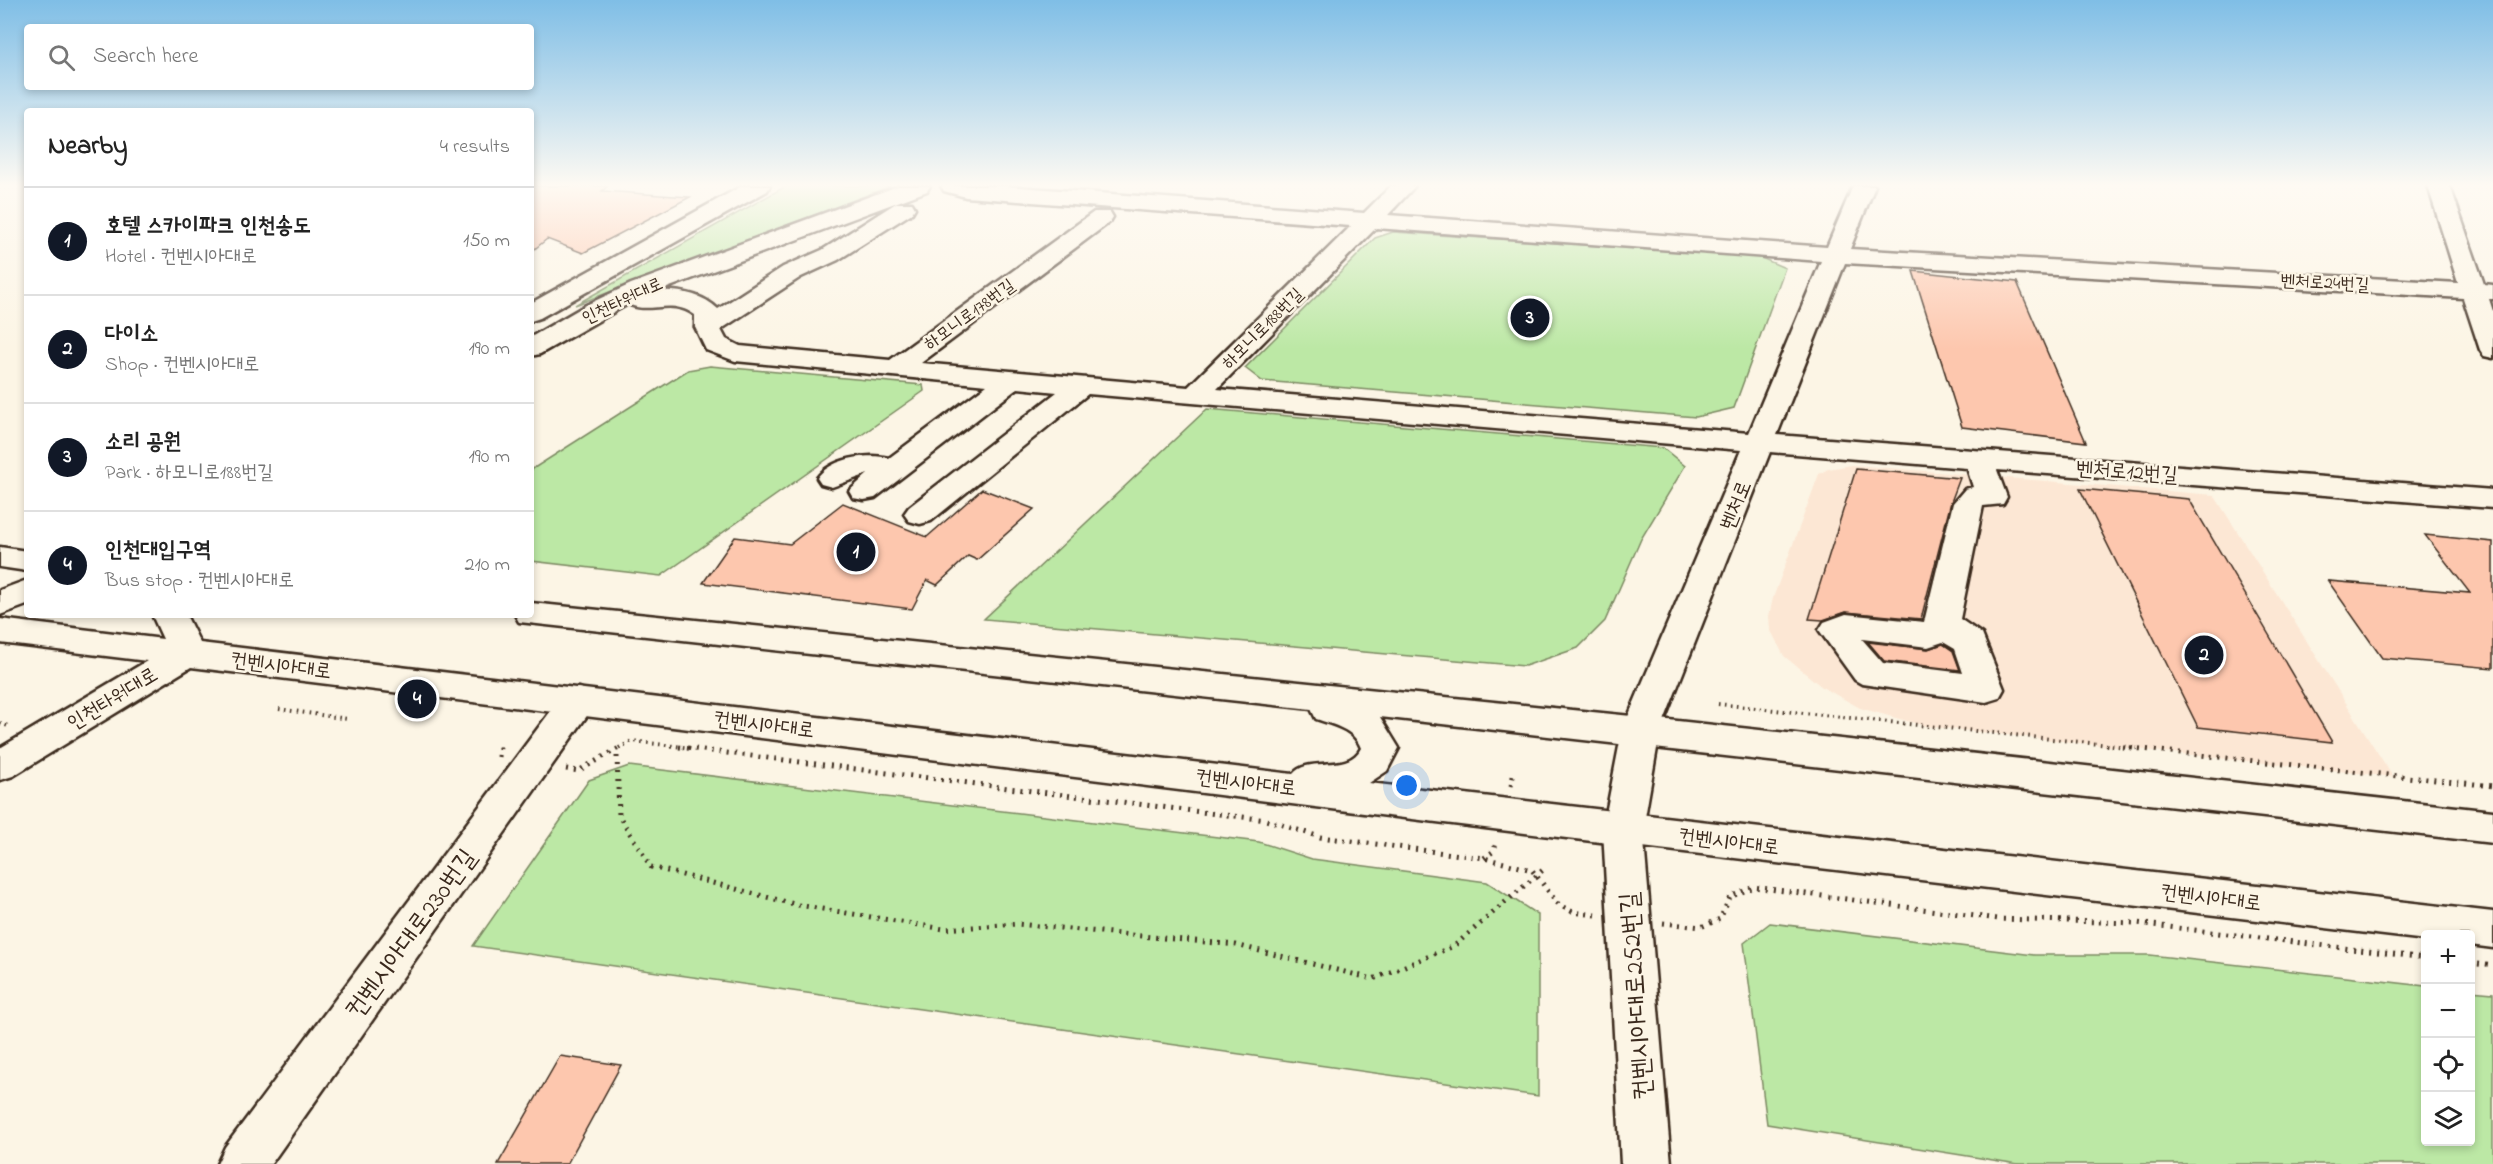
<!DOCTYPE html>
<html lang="en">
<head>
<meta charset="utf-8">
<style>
	:root { --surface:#fff; --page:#f6f6f6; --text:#222; --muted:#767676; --line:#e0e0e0; --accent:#111827 }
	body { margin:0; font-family:"Indie Flower","Poor Story",sans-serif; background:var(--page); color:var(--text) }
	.controls { position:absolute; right:18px; bottom:18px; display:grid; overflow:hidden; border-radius:6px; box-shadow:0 3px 9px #0003 }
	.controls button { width:54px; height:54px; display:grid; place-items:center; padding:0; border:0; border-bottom:2px solid var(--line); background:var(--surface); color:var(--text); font:30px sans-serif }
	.you { position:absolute; left:1407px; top:786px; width:21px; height:21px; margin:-15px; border:4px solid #fff; border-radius:50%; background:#1a73e8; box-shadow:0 0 0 9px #1a73e833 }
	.badge { display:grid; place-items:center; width:39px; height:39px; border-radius:50%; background:var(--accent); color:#fff; font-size:20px; font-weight:700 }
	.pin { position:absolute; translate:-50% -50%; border:3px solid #fff; box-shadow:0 2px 6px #0006 }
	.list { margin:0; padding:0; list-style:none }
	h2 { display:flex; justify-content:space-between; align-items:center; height:78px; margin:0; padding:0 24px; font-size:26px }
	h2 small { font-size:20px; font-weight:400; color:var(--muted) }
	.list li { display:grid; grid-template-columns:39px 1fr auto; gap:18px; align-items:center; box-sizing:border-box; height:108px; padding:0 24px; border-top:2px solid var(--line) }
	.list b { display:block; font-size:22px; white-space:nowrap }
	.list p { margin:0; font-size:20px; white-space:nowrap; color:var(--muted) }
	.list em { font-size:20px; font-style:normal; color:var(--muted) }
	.icon { flex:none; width:33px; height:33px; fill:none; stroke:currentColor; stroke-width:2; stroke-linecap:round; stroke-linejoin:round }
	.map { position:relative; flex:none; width:2493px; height:1164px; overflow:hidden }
	.search { position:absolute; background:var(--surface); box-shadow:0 3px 9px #0003; left:24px; top:24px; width:510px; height:66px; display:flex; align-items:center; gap:15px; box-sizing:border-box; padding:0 21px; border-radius:6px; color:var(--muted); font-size:22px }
	.panel { position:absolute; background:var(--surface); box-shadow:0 3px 9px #0003; left:24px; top:108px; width:510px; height:510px; border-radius:6px }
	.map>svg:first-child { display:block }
	.built { fill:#fce7d4 }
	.green { fill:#bce8a5; stroke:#7c8962; stroke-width:1.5 }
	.building { fill:#fdc7ae; stroke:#3b2a1e; stroke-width:1.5 }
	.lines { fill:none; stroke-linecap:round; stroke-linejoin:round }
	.minor-casing { stroke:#3b2a1e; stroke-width:5 }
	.major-casing { stroke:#3b2a1e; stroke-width:5 }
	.path-far1 { stroke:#3b2a1e; stroke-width:4; stroke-dasharray:1.5 4.5; stroke-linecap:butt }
	.path { stroke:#3b2a1e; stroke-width:5; stroke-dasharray:2 6; stroke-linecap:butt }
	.minor { fill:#fcf5e5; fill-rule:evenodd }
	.major { fill:#fcf5e5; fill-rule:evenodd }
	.labels { text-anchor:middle; stroke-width:5; stroke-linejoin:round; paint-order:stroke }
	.far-street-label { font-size:18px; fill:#3b2a1e; stroke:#fcf5e5 }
	.street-label { font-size:21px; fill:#3b2a1e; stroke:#fcf5e5 }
	.near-street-label { font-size:26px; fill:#3b2a1e; stroke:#fcf5e5 }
</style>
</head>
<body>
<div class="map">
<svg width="2493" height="1164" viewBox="0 0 2493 1164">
	<rect width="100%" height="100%" fill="#fcf5e5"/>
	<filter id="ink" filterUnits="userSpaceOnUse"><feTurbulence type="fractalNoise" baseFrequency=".0167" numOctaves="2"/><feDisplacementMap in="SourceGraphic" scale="12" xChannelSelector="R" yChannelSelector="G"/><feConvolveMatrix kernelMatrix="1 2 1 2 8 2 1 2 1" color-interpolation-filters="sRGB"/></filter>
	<g filter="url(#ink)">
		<path class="built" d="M1012 186H1118L1106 195Z
			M1852 465 2214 495 2393 777 1925 726 1860 708 1822 687 1784 656 1770 629 1769 616 1773 598 1819 474 1828 469Z"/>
		<path class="green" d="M786 186H891L575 305Z
			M1393 232 1759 257 1785 268 1734 408 1696 417 1262 381 1245 368 1375 238Z
			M710 366 923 385 924 391 661 576 531 561V470L688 370Z
			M1207 409 1663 448 1685 466 1641 539 1605 621 1578 648 1525 666 984 619Z
			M629 766 1259 842 1312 859 1487 882 1538 915V1096L473 946 589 780Z
			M1770 923 2034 955H2150L2425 986 2426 1142H2470L2471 991 2493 993V1164H2018L1767 1124 1744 943Z"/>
		<path class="building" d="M531 186H608L602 191 690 197 583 253 547 239 531 252Z
			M1913 271 2017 282 2086 442 1962 427Z
			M1856 469 1960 478 1951 502 1921 619 1846 612 1823 620 1809 619Z
			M982 489 1034 509 977 560 968 556 937 585 927 580 912 609 703 583 735 537 790 544 843 503 927 537Z
			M2080 489 2189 499 2332 742 2198 727Z
			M2425 535 2493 542V668L2382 658 2328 581 2470 593Z
			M1868 642 1928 649 1943 644 1953 651 1960 670 1884 661Z
			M560 1056 621 1065 567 1164H498Z"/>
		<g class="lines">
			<defs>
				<path id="minor" d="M941 186H1005L1364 213 1391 186H1415L1388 215 1827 247 1853 186H1875L1850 249 2458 283 2428 186H2450L2484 284 2493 285V299H2489L2493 311V358L2484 356 2480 350 2463 298 1845 263 1777 435 2493 490V508L1997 470 2007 497 2003 504 1983 506 1960 619 1982 634 2004 689 1999 698 1986 702 1862 684 1855 680 1819 630 1824 622 1846 614 1924 622 1953 503 1965 489 1973 487 1967 468 1770 452 1660 731 1643 829 1671 1164H1621L1603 829 1622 731 1741 450 1088 394 931 521 920 524 909 521 904 514 909 507 1057 392 1018 388 875 498 864 500 853 498 849 491 868 474 832 487 821 484 817 478C831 458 867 453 889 458L987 385 735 361 706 350 695 327 699 322 708 319 717 322 726 339 740 346 890 360 1094 212H1110L1113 217 1110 222 921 363 1188 387 1351 226 966 197 944 191ZM1376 228 1821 261 1749 433 1217 389ZM1862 639 1928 647 1943 642 1955 649 1963 673 1883 663Z
					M578 688 591 692 596 701 591 710 271 1164H217L225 1147 565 692Z"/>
				<path id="major" d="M742 186H770L767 191 540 318 531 321V303Z
					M898 186H930L927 191 659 291C680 290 702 294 718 309L783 267 822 250 896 203H912L915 208 912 213 838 260 801 277 717 332 708 335 699 332 695 327V315C671 297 649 315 628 304L540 354 531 356V337L586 305 631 284Z
					M0 547 27 551V571L0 567Z
					M27 580V605L0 615V590Z
					M531 603 1641 717 2493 811V843L1380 717 1399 748 1387 771 1369 783 2493 912V948L2470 945V934H2426V940L1533 834 191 667 13 776 0 780V748L147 661 0 643V619L163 639 152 615H186L200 643 1293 774C1308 755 1348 774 1361 748 1354 729 1334 725 1316 719L1311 709 519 622 515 615H531Z"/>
			</defs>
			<use href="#minor" class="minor-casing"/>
			<use href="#major" class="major-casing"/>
			<path class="path-far1" d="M1718 704 2137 748
				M279 709 348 719
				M0 723 11 727
				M500 748V742
				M619 748 632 741 691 748"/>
			<path class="path" d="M679 747 1266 820 1320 837 1484 858 1532 870 1559 905 1573 912 1596 915
				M2123 747 2493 786
				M617 756 619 816 651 867 798 905 944 929 1017 924 1236 945 1373 979 1454 946 1544 869
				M499 757 500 747
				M566 769 578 771 621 747
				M1511 786 1514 772
				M1484 858 1494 851 1496 842
				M1663 923 1701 927 1720 919 1730 897 1754 887 1998 919 2136 923 2426 958
				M2470 963 2493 966"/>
			<use href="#minor" class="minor"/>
			<use href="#major" class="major"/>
		</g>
	</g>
	<linearGradient id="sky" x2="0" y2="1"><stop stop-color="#7fbee6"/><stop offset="0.53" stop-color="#fefaf3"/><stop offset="1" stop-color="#fefaf3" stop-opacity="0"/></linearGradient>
	<rect width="2493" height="349" fill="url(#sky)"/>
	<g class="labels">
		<g class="far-street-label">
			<text transform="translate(2325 282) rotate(3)" y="6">벤처로24번길</text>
			<text transform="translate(622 300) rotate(-25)" y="6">인천타워대로</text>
			<text transform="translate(969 314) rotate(-36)" y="6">하모니로178번길</text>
			<text transform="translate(1262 328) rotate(-45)" y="6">하모니로188번길</text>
		</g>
		<g class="street-label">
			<text transform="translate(2127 471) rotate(4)" y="7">벤처로12번길</text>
			<text transform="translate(1735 505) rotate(-68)" y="7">벤처로</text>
			<text transform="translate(281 665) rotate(7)" y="7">컨벤시아대로</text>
			<text transform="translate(112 698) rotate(-31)" y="7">인천타워대로</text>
			<text transform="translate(764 724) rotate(7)" y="7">컨벤시아대로</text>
			<text transform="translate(1246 782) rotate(7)" y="7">컨벤시아대로</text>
			<text transform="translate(1729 841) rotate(7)" y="7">컨벤시아대로</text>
			<text transform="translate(2211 897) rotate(7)" y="7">컨벤시아대로</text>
		</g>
		<g class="near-street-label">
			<text transform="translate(410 933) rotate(-54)" y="9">컨벤시아대로230번길</text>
			<text transform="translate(1635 996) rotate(-94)" y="9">컨벤시아대로252번길</text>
		</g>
	</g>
</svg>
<div class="controls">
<button>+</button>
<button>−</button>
<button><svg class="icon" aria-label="locate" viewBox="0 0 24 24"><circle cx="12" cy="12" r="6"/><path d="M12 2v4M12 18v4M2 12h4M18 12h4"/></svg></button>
<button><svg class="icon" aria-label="layers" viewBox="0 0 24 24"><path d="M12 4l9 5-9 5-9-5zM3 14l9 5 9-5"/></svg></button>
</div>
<div class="you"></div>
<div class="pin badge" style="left:856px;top:552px">1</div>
<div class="pin badge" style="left:2204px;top:655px">2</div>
<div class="pin badge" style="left:1530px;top:318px">3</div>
<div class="pin badge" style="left:417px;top:699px">4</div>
<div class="search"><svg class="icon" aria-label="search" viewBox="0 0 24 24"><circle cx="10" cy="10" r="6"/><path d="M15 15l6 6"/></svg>Search here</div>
<section class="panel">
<h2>Nearby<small>4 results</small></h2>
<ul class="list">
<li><span class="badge">1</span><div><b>호텔 스카이파크 인천송도</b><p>Hotel · 컨벤시아대로</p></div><em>150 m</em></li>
<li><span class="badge">2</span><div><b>다이소</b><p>Shop · 컨벤시아대로</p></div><em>190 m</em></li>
<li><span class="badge">3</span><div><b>소리 공원</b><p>Park · 하모니로188번길</p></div><em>190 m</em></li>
<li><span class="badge">4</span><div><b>인천대입구역</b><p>Bus stop · 컨벤시아대로</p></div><em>210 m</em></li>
</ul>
</section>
</div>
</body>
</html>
